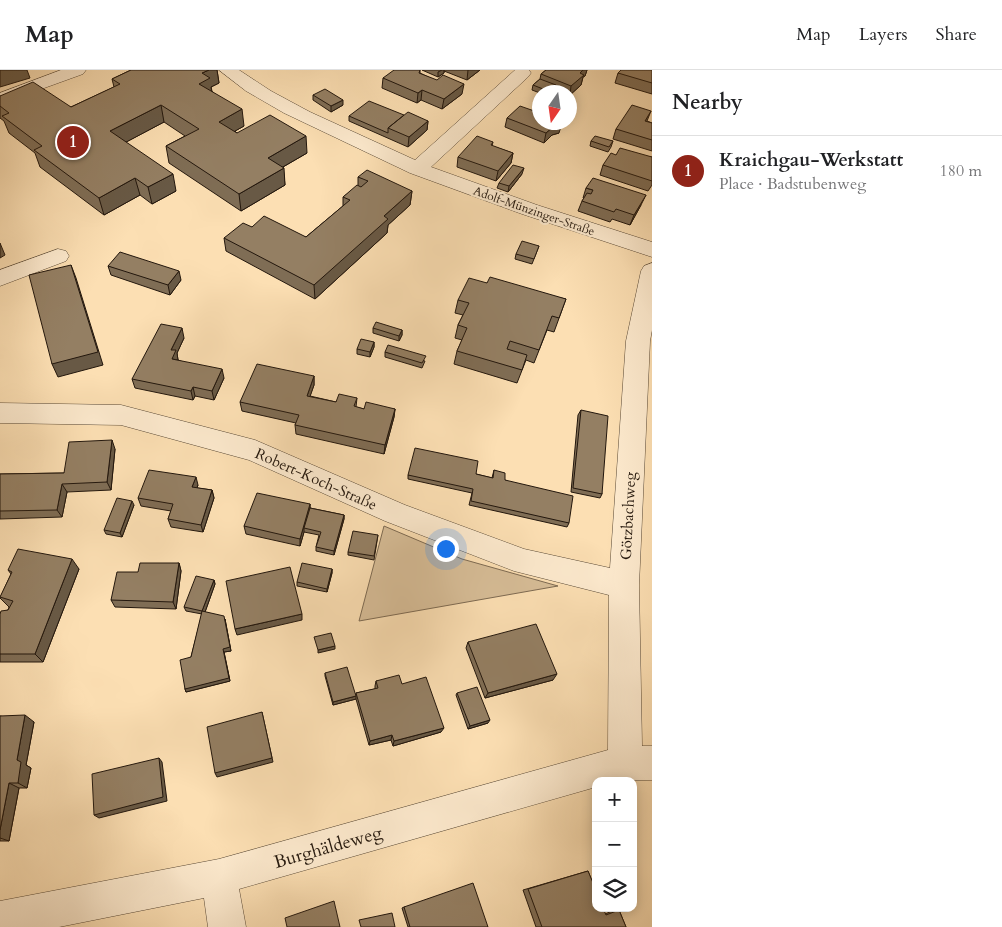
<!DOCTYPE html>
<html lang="en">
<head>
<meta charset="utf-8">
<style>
	:root { --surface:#fff; --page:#f2f2f2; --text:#202124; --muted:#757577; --line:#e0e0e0; --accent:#8f2418 }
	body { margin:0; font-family:Cardo,serif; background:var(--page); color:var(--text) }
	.controls { position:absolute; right:15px; bottom:15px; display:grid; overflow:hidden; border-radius:10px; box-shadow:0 2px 12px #0003 }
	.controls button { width:45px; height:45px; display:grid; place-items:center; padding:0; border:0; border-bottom:1px solid var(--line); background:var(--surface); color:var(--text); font:25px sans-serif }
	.compass { position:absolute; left:532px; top:15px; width:45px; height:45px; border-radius:50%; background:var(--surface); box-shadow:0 2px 12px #0003; rotate:193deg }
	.you { position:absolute; left:445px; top:478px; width:18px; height:18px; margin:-12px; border:4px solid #fff; border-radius:50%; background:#1a73e8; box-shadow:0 0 0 8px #1a73e833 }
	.badge { display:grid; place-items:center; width:32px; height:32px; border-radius:50%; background:var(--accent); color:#fff; font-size:16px; font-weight:700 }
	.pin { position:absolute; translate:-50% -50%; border:2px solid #fff; box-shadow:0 1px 5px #0006 }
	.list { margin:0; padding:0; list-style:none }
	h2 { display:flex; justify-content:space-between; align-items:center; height:65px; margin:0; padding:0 20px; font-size:21px }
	h2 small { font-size:16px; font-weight:400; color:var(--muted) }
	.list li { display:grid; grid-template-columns:32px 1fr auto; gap:15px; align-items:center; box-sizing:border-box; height:70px; padding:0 20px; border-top:1px solid var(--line) }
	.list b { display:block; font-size:19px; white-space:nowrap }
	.list p { margin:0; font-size:16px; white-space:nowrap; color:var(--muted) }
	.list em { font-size:16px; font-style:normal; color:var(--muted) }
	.icon { flex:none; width:28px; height:28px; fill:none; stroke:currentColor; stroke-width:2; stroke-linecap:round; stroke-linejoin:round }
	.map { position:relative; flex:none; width:652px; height:857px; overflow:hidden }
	header { display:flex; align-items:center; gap:30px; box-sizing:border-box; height:70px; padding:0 25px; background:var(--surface); border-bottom:1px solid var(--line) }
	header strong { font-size:24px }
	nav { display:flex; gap:28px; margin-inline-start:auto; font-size:18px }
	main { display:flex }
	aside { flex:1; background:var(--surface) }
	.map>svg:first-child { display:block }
	.green { fill:#d7bd97; stroke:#7d6a52 }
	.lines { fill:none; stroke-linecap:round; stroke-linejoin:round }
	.minor-casing { stroke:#594936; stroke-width:1 }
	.minor { fill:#fdeace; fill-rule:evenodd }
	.wall { fill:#7f6d55; stroke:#23170d }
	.shaded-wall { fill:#685945; stroke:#23170d }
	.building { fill:#947f63; stroke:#23170d }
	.labels { text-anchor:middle; stroke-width:4.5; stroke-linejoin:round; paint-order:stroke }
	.far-street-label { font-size:12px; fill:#23170d; stroke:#fdeace }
	.street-label { font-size:15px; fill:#23170d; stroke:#fdeace }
	.near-street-label { font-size:18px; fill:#23170d; stroke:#fdeace }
</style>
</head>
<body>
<header>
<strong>Map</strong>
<nav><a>Map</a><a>Layers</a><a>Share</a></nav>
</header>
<main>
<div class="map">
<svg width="652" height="857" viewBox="0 0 652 857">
	<rect width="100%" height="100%" fill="#fcdfb3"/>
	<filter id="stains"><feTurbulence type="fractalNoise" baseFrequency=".004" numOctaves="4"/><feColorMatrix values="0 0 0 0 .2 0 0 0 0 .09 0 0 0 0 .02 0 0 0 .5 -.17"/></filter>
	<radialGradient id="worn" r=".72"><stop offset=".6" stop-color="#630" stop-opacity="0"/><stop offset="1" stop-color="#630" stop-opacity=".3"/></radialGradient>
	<path class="green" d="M384 456 462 489 558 516 359 551Z"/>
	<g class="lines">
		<defs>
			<path id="minor" d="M61 0H86L83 4 0 34V23Z
				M219 0H239L271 21 310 42 415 90 515 0H529L531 3 528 7 431 97 537 135 652 172V187L522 144 410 103 284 43 246 21Z
				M58 179 66 181 69 186 66 191 0 216V200Z
				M652 193V260L650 271 639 515 642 676H652V710L596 711V717L239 819 246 857H208L204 828 59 857H0V831L219 789 608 680 609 525 514 501 385 451 249 390 121 355 0 353V333L121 335 255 370 405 435 524 479 610 498 626 271 641 201 644 196Z"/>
		</defs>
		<use href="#minor" class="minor-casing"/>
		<use href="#minor" class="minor"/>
	</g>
	<path class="wall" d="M131 0H217L219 13 211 17 212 21 244 56 235 61 237 63 307 83 283 97 285 115 241 141 169 93 166 76 185 66 164 52 126 72 176 121 152 134 140 125 104 145 40 97 35 83 9 63 4 51 0 48V26L71 37 114 17 112 9Z
		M420 0V3L462 24 442 39 421 30 417 33 382 18 383 8Z
		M422 0H480L467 10 444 1V3L438 7Z
		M546 0H587L585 6 583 7 581 15 570 25V22H561L554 20 551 22 540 23 532 20 533 15 540 9 541 4Z
		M652 0V24L615 13 618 3Z
		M313 25 343 35 331 42 313 30Z
		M349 46 428 51 427 60 408 77 349 51Z
		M507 48 559 63 552 65 544 73 505 57Z
		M647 51 652 53V81L613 69 616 59Z
		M591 71H613L611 77 608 82 590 76Z
		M493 72 492 76 513 83 511 93 496 111 457 97 458 87Z
		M616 85 652 87V115L648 121 600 105 603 95Z
		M522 104 508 122 497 118 499 113Z
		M358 107 412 121 410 135 388 155 387 163 315 229 226 181 224 168 252 157 306 167 343 136V127L358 116Z
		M586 118 641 135 630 155 612 149 610 152 578 141 582 131 584 128H583Z
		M539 176 532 194 515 189 516 184Z
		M108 196 181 210 170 225 111 205Z
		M487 213 566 229 554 262 547 260 534 293 526 290 517 313 454 294 457 281 462 270 455 268 458 255 463 245 455 243 458 230Z
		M373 258 402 260V265L399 271 373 263Z
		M184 268 177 283 178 290 224 308 214 330 195 326 193 330 135 318 132 309Z
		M374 272V277L370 287 357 284V279Z
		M385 282 425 291 422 298 385 287Z
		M314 306V315L310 326 336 332 357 328 356 337 364 339H395L394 347 384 384 296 364 295 355 296 353 242 341 240 332Z
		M581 340 602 424 600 428 571 422 578 345Z
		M115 379 111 420 67 422 62 447 0 449V404L64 403Z
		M494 400 505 410 569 453 567 457 469 435 472 423 408 409V405L476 404 492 408Z
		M198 415 197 418 212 420 214 428 203 462 171 457 168 449 171 441 141 436 138 428Z
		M310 434V438L344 445V449L334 485 316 481V477L319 465 304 462 300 476 246 464 244 456Z
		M134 435 122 467 106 464 104 460Z
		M378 465 374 490 348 485V482Z
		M179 493 181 501 176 539 115 537 111 530 138 502Z
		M79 499 43 592H0V543L8 540 9 537 0 528 11 504 8 500Z
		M332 499V503L327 522 297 516V512Z
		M214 510 215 514 205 542 225 549 231 581 224 582 230 611 186 622 185 619 191 587 202 544 186 541 184 537Z
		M468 572 553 610 485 628 466 578Z
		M325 603 356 626V623L375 619V616L376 611 402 614 441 662 393 676 391 670 369 675 356 629 333 635 325 606Z
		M457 623 488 653 468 659 456 625Z
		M0 646 34 652 26 695 31 698 27 718H19L9 771H0Z
		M588 801 605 844 612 841 619 840 626 857H536L523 820Z
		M404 837 488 857H408L402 838Z"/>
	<path class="shaded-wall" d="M0 0H27L30 8 0 17Z
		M209 0H217L219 13 211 17 212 25 199 14 202 3Z
		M442 0H444V3L438 7V2Z
		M468 0H480L467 10Z
		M583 0H587L585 6 583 7 581 15 570 25 571 16 580 3Z
		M464 14 462 24 442 39 444 29Z
		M556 15 554 20 551 22H548V21Z
		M422 20 421 30 417 33 418 23Z
		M343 30V35L331 42V36Z
		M161 35 164 52 115 78 110 61Z
		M242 39 244 56 221 69 219 52Z
		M651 41 647 51 641 61 645 51Z
		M428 51 427 60 408 77 409 67Z
		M562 53 559 63 552 65 544 73 546 63 555 55Z
		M306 66 307 83 269 105 268 88Z
		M513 83 511 93 496 111 498 101Z
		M284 98 285 115 241 141 239 124Z
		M524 98 522 104 508 122 509 116Z
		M173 104 176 121 152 134 148 117Z
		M135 108 140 125 104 145 99 128Z
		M412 121 410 135 388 155 387 163 315 229 314 215 384 146Z
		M646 125 641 135 630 155 634 145Z
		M0 173 5 185 0 188Z
		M71 195 76 208 103 295 58 307 52 294Z
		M179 201 181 210 170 225 168 215Z
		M182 258 184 268 177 283 178 290 172 289 171 280Z
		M402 260V265L399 271V266Z
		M374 272V277L370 287V282Z
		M222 299 224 308 214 330 212 321Z
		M314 306V315L307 335V326Z
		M193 317 195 326 193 330 191 321Z
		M395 339 394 347 384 384 385 375Z
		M112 370 115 379 111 420 107 412Z
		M196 407 198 415 194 425 192 417Z
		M62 414 67 422 62 447 57 440Z
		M212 420 214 428 203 462 201 455Z
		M132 431 134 435 122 467 120 463Z
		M310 434V442L304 458V462L300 476V469Z
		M344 445V449L334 485V481Z
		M72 489 79 499 43 592 35 584Z
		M179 493 181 501 176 539 173 532Z
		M332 499V503L327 522V519Z
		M214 510 215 514 204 545 202 541Z
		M302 544V550L237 565 235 559Z
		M225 549 231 581 224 582 230 611 186 622 185 619 223 579Z
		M335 576V579L318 583V580Z
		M557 604 553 610 485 628 488 623Z
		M356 626V629L333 635V632Z
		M262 642 273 692 217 707 215 703Z
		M25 645 34 652 26 695 31 698 27 718 18 713 17 690Z
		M490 650 488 653 468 659 470 656Z
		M444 658 441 662 393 676 394 671Z
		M392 665 391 670 369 675 370 671Z
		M159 688 162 692 167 731 99 748 94 745Z
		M9 713 19 718 9 771 0 768V760Z"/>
	<path class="building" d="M131 0H209L202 3 210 8 199 14 242 39 219 52 237 63 270 45 306 66 268 88 284 98 239 124 166 76 199 59 161 35 110 61 173 104 148 117 135 108 99 128 34 80 42 76 2 46 9 43 0 36V26L33 12 71 37 120 14 112 9Z
		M394 0H420L419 3 437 10 443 5 464 14 444 29 422 20 418 23 383 8Z
		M546 0H583L580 3 584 5 571 16 541 4Z
		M621 0H652V13L618 3Z
		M540 9 556 15 548 21 533 15Z
		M325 19 343 30 331 36 313 25Z
		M369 31 404 45 388 58V63L349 46Z
		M632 35 651 41 645 51 652 53V70L616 59Z
		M520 36 540 43V52L562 53 555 55 546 63 507 48Z
		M408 42 428 51 409 67 388 58Z
		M477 66 493 72 491 75 513 83 498 101 458 87Z
		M595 66 613 71 609 77 591 71Z
		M620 78 652 87V111L603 95 611 83 616 85Z
		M513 95 524 98 509 116 499 113Z
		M367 100 412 121 384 146 388 149 314 215 224 168 243 153 252 157 264 146 306 167 350 130 343 127 357 115 361 117 368 111 358 107Z
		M593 108 646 125 634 145 616 139 614 142 582 131 587 123 591 124 593 120 586 118Z
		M522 171 539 176 534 189 516 184Z
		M120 182 179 201 168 215 108 196Z
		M71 195 98 282 52 294 29 205Z
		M490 207 566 229 559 248 552 246 539 280 510 271 507 279 527 285 522 300 457 281 467 258 458 255 469 233 458 230 469 208 487 213Z
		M376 252 402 260 399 266 373 258Z
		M161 254 182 258 171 280H176L172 289 222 299 212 321 193 317 191 321 132 309Z
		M361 269 374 272 370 282 357 279Z
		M388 275 426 286 422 293 385 282Z
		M257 294 314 306 307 326 336 332 339 324 357 328 354 336 364 339 366 332 395 339 385 375 295 355 299 345 240 332Z
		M581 340 608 346 602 424 573 418Z
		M112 370 107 412 62 414 57 440 0 441V404L64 403 69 372Z
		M415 378 478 391 476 404 493 408 494 400 505 403V410L573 426 569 453 471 431 473 419 408 405Z
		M149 400 196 407 192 417 212 420 201 455 168 449 173 434 138 428Z
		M257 423 310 434 300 469 244 456Z
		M117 428 132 431 120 463 104 460Z
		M310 438 344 445 334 481 316 477 321 462 304 458Z
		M353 461 378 465 374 486 348 482Z
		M18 479 72 489 35 584H0V544L1 541 8 540 13 531 0 527 12 502 8 500Z
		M140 493H179L173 532 111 530 117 502H138Z
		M302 493 332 499 327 519 297 512Z
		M290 497 302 544 235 559 226 511Z
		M196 506 214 510 202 541 224 546 230 577 223 579 229 608 185 619 180 590 191 587 202 541 184 537Z
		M536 554 557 604 488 623 468 572Z
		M331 563 335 576 318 580 314 567Z
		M347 597 356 626 333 632 325 603Z
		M399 605 402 614 426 607 444 658 394 671 392 665 370 671 356 623 378 618 376 611Z
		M477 617 490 650 470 656 457 623Z
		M262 642 272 688 215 703 207 657Z
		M25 645 17 690 21 692 18 713H9L0 760V646Z
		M159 688 163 727 94 745 92 704Z
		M588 801 596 820V838H603L606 845 619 840 626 857H542L528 819Z
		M473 813 488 857H410L404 837Z
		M334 831 340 857H287L285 848Z
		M392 843 395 857H361L359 850Z"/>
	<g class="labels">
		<g class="far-street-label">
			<text transform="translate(534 141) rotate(19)" y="4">Adolf-Münzinger-Straße</text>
		</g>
		<g class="street-label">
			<text transform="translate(316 409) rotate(24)" y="5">Robert-Koch-Straße</text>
			<text transform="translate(628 446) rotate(-87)" y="5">Götzbachweg</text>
		</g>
		<g class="near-street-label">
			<text transform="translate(328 777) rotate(-16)" y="6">Burghäldeweg</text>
		</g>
	</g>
	<rect width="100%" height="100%" filter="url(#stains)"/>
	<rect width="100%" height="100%" fill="url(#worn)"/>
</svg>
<div class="controls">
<button>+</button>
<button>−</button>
<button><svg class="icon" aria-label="layers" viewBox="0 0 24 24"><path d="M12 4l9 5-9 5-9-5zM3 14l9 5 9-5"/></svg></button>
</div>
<svg class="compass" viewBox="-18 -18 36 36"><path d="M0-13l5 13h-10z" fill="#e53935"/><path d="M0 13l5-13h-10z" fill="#757577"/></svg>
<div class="you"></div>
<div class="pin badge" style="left:73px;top:72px">1</div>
</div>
<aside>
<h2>Nearby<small></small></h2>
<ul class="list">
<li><span class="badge">1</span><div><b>Kraichgau-Werkstatt</b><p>Place · Badstubenweg</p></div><em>180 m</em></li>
</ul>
</aside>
</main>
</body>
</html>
